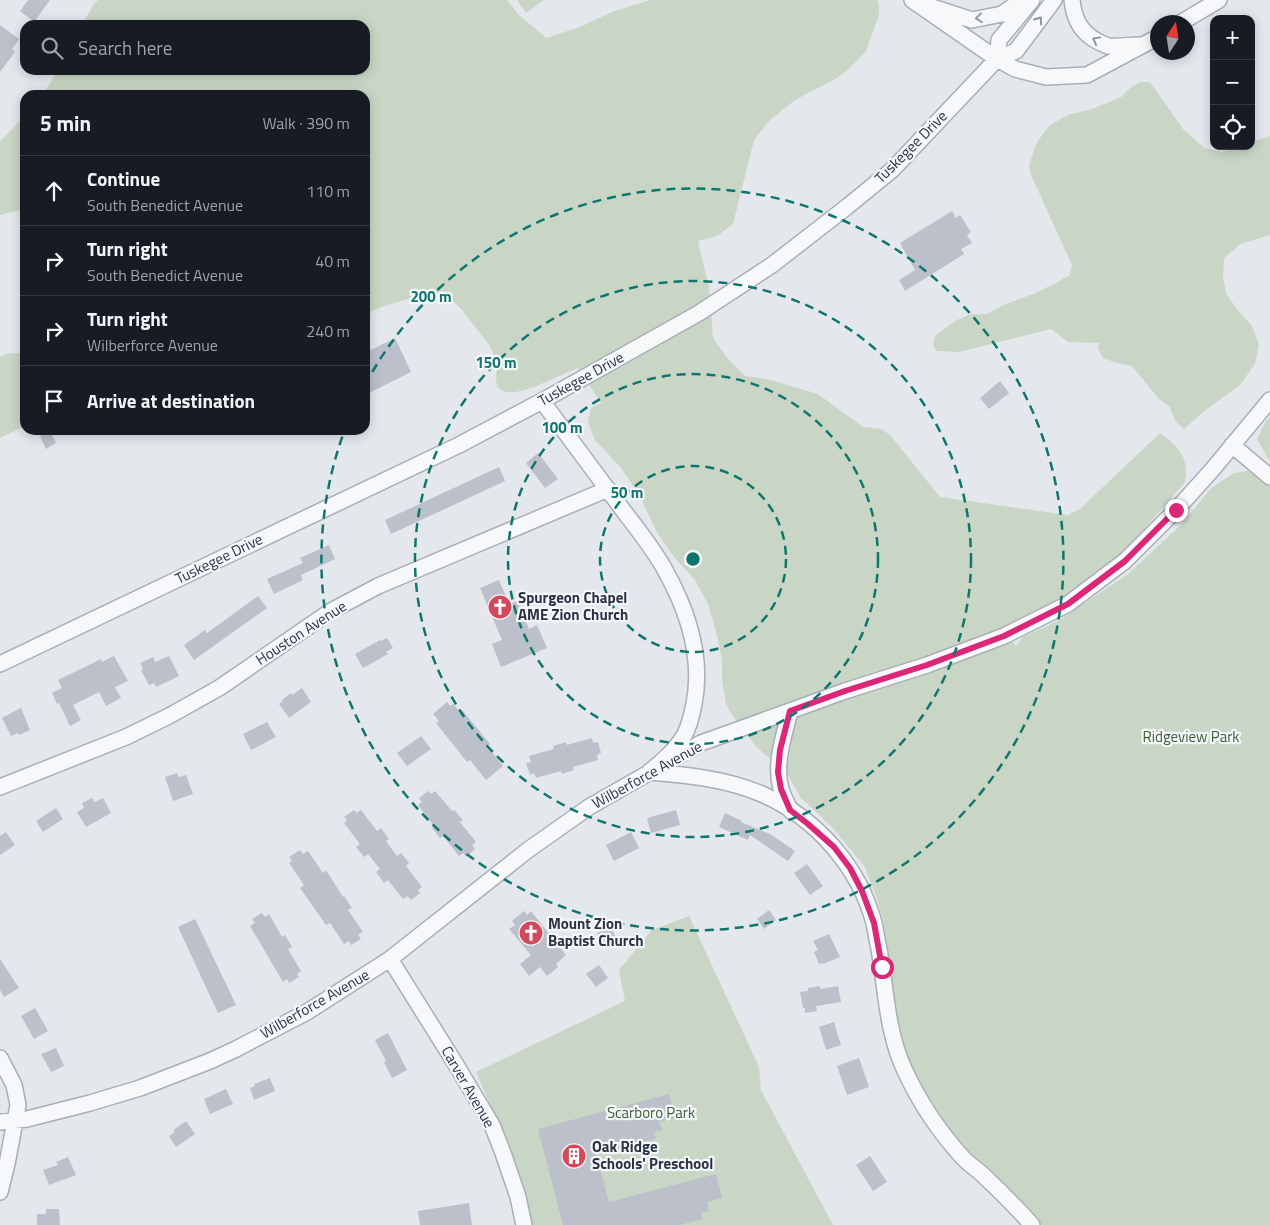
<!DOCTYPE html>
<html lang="en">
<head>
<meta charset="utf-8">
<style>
	:root { --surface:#171b24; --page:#20242c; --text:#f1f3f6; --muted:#9ea1a6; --line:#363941 }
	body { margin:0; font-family:"Titillium Web",sans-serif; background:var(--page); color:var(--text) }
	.controls { position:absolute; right:15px; top:15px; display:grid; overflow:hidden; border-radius:10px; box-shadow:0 2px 12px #0003 }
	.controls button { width:45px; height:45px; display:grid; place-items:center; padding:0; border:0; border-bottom:1px solid var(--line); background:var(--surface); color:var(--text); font:25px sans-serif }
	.compass { position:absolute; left:1150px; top:15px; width:45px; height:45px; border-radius:50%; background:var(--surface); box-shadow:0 2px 12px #0003; rotate:12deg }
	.stop { position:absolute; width:15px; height:15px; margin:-11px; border:4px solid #db2777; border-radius:50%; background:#fff }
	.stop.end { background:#db2777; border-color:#fff; box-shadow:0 1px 5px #0008 }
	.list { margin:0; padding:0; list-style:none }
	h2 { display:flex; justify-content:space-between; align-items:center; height:65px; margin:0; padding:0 20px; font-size:21px }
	h2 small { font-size:16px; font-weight:400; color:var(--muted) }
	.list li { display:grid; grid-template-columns:32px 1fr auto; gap:15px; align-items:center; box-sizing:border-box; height:70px; padding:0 20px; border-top:1px solid var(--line) }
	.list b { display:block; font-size:19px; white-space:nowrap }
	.list p { margin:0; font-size:16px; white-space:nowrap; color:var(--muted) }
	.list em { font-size:16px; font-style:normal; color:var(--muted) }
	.icon { flex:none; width:28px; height:28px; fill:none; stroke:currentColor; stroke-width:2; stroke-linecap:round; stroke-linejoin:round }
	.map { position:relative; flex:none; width:1270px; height:1225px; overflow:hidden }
	.search { position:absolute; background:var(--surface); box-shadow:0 2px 12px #0003; left:20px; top:20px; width:350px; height:55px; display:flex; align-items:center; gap:12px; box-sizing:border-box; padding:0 18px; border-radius:15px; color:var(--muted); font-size:19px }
	.panel { position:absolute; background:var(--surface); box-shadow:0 2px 12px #0003; left:20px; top:90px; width:350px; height:345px; border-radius:15px }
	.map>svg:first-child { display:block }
	.green { fill:#c9d6c5 }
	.building { fill:#bbc0ca }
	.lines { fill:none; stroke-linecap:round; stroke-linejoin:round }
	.minor-casing { stroke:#a9aeb7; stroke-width:18 }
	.minor { stroke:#f7f8fa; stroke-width:15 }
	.oneway { stroke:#9196a0 }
	.route { stroke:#db2777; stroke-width:6 }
	.ring { fill:none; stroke:#0f766e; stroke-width:2.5; stroke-dasharray:9 6 }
	.labels { text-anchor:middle; stroke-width:4.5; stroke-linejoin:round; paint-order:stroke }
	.street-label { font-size:15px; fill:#2b3445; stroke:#f4f6f9 }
	.poi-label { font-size:15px; font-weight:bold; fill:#2b3445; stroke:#f4f6f9; text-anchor:start }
	.park-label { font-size:15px; fill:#3f6138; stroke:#f4f6f9 }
	.centre { fill:#0f766e; stroke:#f4f6f9; stroke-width:2.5 }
	.ring-label { font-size:15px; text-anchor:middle; font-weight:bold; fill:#0f766e; stroke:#f4f6f9; stroke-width:4.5; stroke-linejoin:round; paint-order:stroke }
</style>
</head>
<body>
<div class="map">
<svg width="1270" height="1225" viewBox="0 0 1270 1225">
	<rect width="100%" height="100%" fill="#e4e7ec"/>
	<path class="green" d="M98 0H507L518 14 546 38 580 27 612 12 650 0H877L879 4V15L866 51 850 68 837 78 795 100 769 121 754 140 733 224 717 236 698 241 709 287 713 338 728 359 745 376 767 379 818 394 863 427 882 429 891 436 940 497 1068 515 1080 509 1160 433C1179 447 1189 457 1185 482L1127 549 1070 592 1023 620 1002 628 1016 646 1023 637 1060 620 1128 574 1182 524 1211 488 1234 473 1248 471 1270 487V1225H1040L1008 1191 967 1152 948 1130 936 1114 915 1077 903 1048 894 1014 883 919 877 899 865 867 832 827 801 798 781 763 766 756 754 744 732 715 726 704 722 679V659L716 631 708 604 695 580 674 557 656 531 640 496 632 484 621 468 595 440 588 422 591 408 601 403 578 368C560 374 521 398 503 391 501 390 499 388 497 386L496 379 497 362 489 345 463 311 454 302 436 294 418 296 381 307 365 315V95H43L58 70H365V25H82L94 4Z
		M517 0H544L526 13Z
		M1140 82H1150L1183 129 1204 148 1222 152 1239 146H1251V142L1270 136V235L1241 244 1224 258 1223 277 1226 293 1236 308 1252 326 1259 344 1255 364 1240 385 1203 412 1184 429 1176 422 1169 406 1159 399 1132 366 1117 363 1103 358 1098 348 1099 343 1068 342 1051 329 959 352 936 351 933 345 935 336 955 321 971 314H987L1003 305 1033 294 1052 285 1070 275 1072 265 1031 175 1029 165 1037 142 1050 125 1068 115 1092 109 1121 97 1130 88Z
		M25 116V209L0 215V141Z
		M14 353 25 354V426L0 438V357L6 354Z
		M1270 417V460L1267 457 1257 439 1266 421Z
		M689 916 759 1067 761 1090 833 1225H530L518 1170 476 1072 625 1001 619 970 652 930Z"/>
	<path class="building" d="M28 0H50L34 22 20 11Z
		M0 25 19 39 12 49 15 52 0 72Z
		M952 211 956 218 960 215 971 232 967 235 972 243 961 249 964 254 905 291 899 280 915 270 900 243Z
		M395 338 411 372 365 395V353Z
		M1000 381 1009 393 989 409 980 398Z
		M50 431 56 443 46 449 40 436Z
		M538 453 558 479 545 488 526 463Z
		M499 467 505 481 391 534 385 520Z
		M329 545 335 559 301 575 303 580 274 594 267 579 303 563 300 558Z
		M499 580 509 604 517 601 529 629 537 625 547 648 501 667 492 644 502 640 480 588Z
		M258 596 267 608 194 660 184 645 205 630 207 633Z
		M387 638 393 648 386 652 388 654 363 668 355 654 380 640 381 641Z
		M114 656 128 681 115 687 121 698 106 706 99 692 73 705 81 720 70 726 59 703 57 704 52 693 62 688 58 680 101 659 102 662Z
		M169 656 179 676 156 687 154 683 149 685 141 670 143 669 140 663 153 657 155 662Z
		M302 688 311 702 289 718 279 704 283 701 282 700 291 693 292 695Z
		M447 702 450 706 453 704 461 713 463 711 490 744 487 746 503 766 486 780 470 760 467 762 436 723 439 721 433 714Z
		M21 708 30 730 19 735 18 733 11 736 2 718Z
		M267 722 276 737 251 750 243 734Z
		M421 736 431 749 407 766 397 753Z
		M592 738 593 743 598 742 601 753 597 755 598 760 573 767 574 770 562 774 561 771 536 778 534 773 530 775 526 763 531 762 529 756 554 749 553 746 566 742 567 745Z
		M177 773 178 777 186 775 193 794 173 801 165 777Z
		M428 791 431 794 435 791 452 811 454 810 463 820 460 822 476 842 472 845 475 849 466 857 463 853 459 856 443 836 440 838 432 828 434 826 418 805 422 802 419 798Z
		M92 798 95 802 103 798 111 813 86 827 77 812 84 808 82 803Z
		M56 808 63 819 43 832 36 821Z
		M354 810 356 813 361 810 377 831 381 828 389 839 386 841 397 856 401 853 409 863 406 866 422 887 418 890 420 893 411 900 408 896 403 899 388 880 384 883 376 872 380 869 368 854 364 857 356 847 360 844 344 823 347 820 344 817Z
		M676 810 680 825 651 833 647 818Z
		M725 813 742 821 741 822 770 834 795 851 788 861 750 835 748 840 719 827Z
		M6 832 15 845 0 855V836Z
		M631 832 639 848 614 861 606 845Z
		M300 850 303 854 308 851 323 873 326 870 343 897 344 896 352 908 348 910 363 932 358 935 361 939 351 945 349 941 344 944 330 923 326 925 300 888 304 885 289 863 292 861 289 857Z
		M807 864 823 886 810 895 794 873Z
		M769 910 776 920 764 929 757 919Z
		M524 911 527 915 531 911 566 955 556 964 558 967 547 976 540 967 529 976 520 964 531 955 509 929 515 925 512 921Z
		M262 913 265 917 269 914 282 937 285 935 292 947 288 949 301 971 297 974 299 977 289 983 287 979 283 982 250 926 255 923 252 919Z
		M195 919 236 1005 218 1013 178 927Z
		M611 927 617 940 603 947 597 933Z
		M829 934 840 957 823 964V963L819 964 814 952 818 950 813 941Z
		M0 959 19 988 4 997 0 990Z
		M599 965 608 978 596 987 586 974Z
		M820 986V989L838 986 841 1002 816 1006 817 1011 805 1013V1008H803L800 992 808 991V988Z
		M35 1008 48 1031 34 1039 21 1016Z
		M834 1022 841 1045 826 1050 819 1027Z
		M388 1033 407 1070 392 1078 384 1062 386 1061 375 1040Z
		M56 1048 64 1066 51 1072 41 1054Z
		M859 1058 869 1087 847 1095 837 1066Z
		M270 1078 275 1091 254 1100 250 1088 255 1086 254 1084Z
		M226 1089 233 1104 210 1114 204 1099Z
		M669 1094 676 1118 659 1122 662 1130 654 1132 656 1139 596 1154 609 1202 716 1174 722 1198 707 1202 709 1211 701 1213 702 1219 679 1225H563L538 1129Z
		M186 1121 195 1134 176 1147 169 1136 175 1132 173 1131 176 1128Z
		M870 1156 887 1182 873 1191 856 1165Z
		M68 1157 76 1175 49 1185 43 1170 58 1165 56 1162Z
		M469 1203 472 1225H420L418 1211Z
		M46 1209H59L60 1225H37V1214H46Z"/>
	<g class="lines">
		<defs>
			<path id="minor" d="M912 0 997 59 1015 69 1046 77 1087 75 1158 37
				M1072 0C1074 18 1080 32 1097 41 1101 43 1105 45 1108 46 1118 47 1130 45 1139 45
				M929 6 972 20 1002 14 1022 0
				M1182 22 1219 0
				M997 59 999 40 1032 0
				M542 401C567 435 592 468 617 502 633 524 652 546 665 570 688 611 703 658 694 704 691 718 688 732 679 743 671 755 660 763 649 772 688 775 728 779 764 795 817 819 859 867 874 923 876 932 877 941 879 949 886 990 887 1033 905 1071 920 1103 940 1133 964 1159 970 1165 978 1170 984 1176 1001 1192 1017 1208 1032 1225
				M1232 445 1270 477
				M0 664 459 445 542 401 699 313 772 265 848 206 892 170 997 59 1016 51 1054 0
				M790 711C784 736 774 763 781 789 783 796 787 803 791 811
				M0 787 126 737 169 716 219 688 331 611 378 586 608 489
				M390 959 455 1063 492 1125 503 1153 518 1197 524 1225
				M0 1058 14 1085 18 1105 7 1164 0 1192
				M0 1122 27 1119 90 1103 140 1088 210 1061 236 1049 307 1012 390 959 528 850 589 807 701 743 790 711 845 691 927 665 1004 636 1068 604 1125 561 1176 510 1212 470 1270 400"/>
		</defs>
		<use href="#minor" class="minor-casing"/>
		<use href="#minor" class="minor"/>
	</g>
	<defs><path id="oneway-chevron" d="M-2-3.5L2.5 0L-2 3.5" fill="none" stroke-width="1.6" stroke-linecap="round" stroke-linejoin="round" transform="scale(1.25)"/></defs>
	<g class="oneway">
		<use href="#oneway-chevron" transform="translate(979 18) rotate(173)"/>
		<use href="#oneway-chevron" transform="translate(1039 20) rotate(-54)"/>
		<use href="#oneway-chevron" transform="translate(1096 40) rotate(-151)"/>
	</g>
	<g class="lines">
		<path class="route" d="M882 967 874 923 862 891 850 868 834 847 808 824 790 810 781 789 778 772 780 750 790 711 845 691 927 665 1004 636 1068 604 1125 561 1176 510"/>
	</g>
	<g class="ring">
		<circle cx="693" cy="559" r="93"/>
		<circle cx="693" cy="559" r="185"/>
		<circle cx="693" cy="559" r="278"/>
		<path d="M365 385A371 371 0 1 1 344 432"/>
	</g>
	<defs>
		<symbol id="church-disc" viewBox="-11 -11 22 22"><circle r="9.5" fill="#d1495b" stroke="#f4f6f9"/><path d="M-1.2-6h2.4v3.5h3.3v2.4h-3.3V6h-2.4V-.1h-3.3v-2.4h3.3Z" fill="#fff"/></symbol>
		<symbol id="building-disc" viewBox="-11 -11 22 22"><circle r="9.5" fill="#d1495b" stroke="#f4f6f9"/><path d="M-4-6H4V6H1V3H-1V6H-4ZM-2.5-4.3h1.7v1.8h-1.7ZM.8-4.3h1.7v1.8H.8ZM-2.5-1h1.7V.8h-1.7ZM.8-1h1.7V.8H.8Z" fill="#fff"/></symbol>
	</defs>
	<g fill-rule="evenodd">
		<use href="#church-disc" x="486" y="593" width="28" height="28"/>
		<use href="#church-disc" x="517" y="919" width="28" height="28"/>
		<use href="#building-disc" x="560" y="1142" width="28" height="28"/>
	</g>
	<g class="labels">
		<g class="street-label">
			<text transform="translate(911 147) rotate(-45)" y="5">Tuskegee Drive</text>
			<text transform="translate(581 379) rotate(-29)" y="5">Tuskegee Drive</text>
			<text transform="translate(219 559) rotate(-26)" y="5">Tuskegee Drive</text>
			<text transform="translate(301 633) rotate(-33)" y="5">Houston Avenue</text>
			<text transform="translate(647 775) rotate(-29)" y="5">Wilberforce Avenue</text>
			<text transform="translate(315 1004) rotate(-30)" y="5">Wilberforce Avenue</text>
			<text transform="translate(468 1087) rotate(60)" y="5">Carver Avenue</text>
		</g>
		<g class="poi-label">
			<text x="518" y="603">Spurgeon Chapel<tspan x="518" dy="17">AME Zion Church</tspan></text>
			<text x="548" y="929">Mount Zion<tspan x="548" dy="17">Baptist Church</tspan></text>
			<text x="592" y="1152">Oak Ridge<tspan x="592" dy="17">Schools' Preschool</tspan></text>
		</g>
		<g class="park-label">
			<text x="1191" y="742">Ridgeview Park</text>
			<text x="651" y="1118">Scarboro Park</text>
		</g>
	</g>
	<circle cx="693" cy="559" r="8" class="centre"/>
	<g class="ring-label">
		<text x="431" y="302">200 m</text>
		<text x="496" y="368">150 m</text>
		<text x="562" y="433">100 m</text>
		<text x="627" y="498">50 m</text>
	</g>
</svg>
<div class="controls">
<button>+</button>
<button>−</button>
<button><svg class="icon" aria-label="locate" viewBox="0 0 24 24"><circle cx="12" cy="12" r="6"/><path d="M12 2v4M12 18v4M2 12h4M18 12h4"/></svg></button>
</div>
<svg class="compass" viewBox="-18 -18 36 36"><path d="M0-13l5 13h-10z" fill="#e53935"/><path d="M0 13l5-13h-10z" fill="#9ea1a6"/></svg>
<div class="stop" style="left:882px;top:967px"></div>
<div class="stop end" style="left:1176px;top:510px"></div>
<div class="search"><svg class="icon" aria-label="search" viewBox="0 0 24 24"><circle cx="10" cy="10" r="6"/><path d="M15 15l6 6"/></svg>Search here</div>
<section class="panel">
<h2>5 min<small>Walk · 390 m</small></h2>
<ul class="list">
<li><svg class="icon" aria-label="ahead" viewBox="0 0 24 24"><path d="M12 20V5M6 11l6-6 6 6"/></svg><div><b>Continue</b><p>South Benedict Avenue</p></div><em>110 m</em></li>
<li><svg class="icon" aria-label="right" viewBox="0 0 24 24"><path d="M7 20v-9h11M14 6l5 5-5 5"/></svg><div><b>Turn right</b><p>South Benedict Avenue</p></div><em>40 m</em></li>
<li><svg class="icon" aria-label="right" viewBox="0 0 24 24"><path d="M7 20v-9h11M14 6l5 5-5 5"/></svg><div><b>Turn right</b><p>Wilberforce Avenue</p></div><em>240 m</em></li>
<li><svg class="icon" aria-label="arrive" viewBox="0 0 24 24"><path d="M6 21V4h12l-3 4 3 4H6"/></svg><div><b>Arrive at destination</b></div></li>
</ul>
</section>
</div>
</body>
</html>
